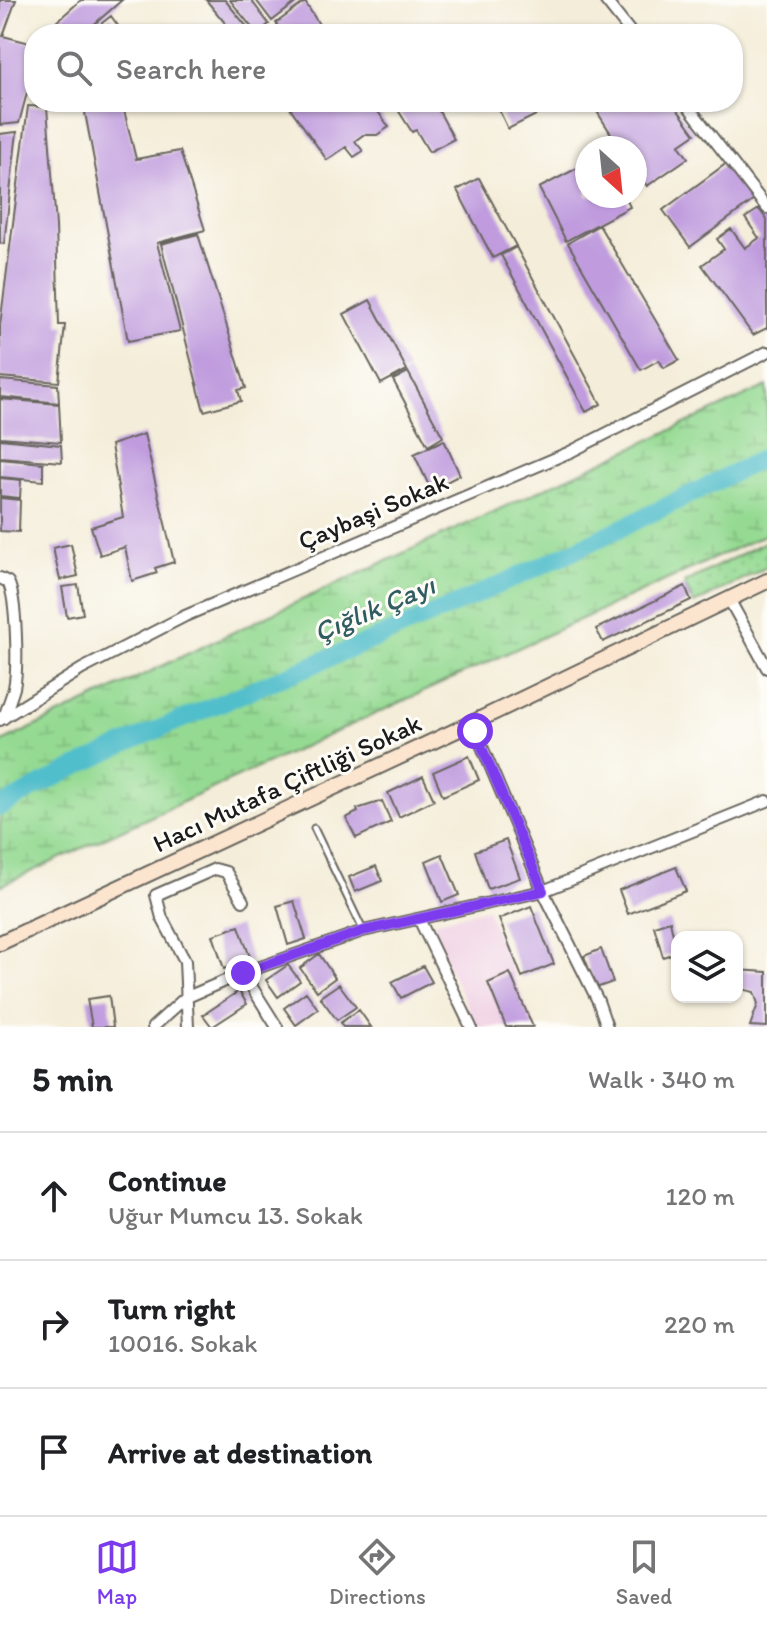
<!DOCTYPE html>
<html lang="en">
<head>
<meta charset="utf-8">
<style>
	:root { --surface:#fff; --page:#f2f2f2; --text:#202124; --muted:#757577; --line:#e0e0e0; --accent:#7c3aed }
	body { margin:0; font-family:Itim,sans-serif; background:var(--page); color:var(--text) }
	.controls { position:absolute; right:24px; bottom:24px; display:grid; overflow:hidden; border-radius:16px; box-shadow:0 2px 6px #0004 }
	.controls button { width:72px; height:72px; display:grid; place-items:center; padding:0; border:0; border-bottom:2px solid var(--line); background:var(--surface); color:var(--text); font:40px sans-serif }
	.compass { position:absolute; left:575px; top:136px; width:72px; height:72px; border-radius:50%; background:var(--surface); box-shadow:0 2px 6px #0004; rotate:153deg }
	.stop { position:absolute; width:24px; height:24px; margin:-18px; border:6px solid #7c3aed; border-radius:50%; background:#fff }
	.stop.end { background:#7c3aed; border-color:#fff; box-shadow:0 2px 8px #0008 }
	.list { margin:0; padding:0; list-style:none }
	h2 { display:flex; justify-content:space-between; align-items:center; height:104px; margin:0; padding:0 32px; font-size:34px }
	h2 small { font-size:26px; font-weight:400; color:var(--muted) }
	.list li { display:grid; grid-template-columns:52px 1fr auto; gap:24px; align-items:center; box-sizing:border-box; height:128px; padding:0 32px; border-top:2px solid var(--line) }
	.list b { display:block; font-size:30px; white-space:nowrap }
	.list p { margin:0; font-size:26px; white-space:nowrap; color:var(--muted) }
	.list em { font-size:26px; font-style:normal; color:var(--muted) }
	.icon { flex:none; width:44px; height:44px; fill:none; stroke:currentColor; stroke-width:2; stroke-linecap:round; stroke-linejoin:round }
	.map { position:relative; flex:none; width:767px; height:1027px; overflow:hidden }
	.search { position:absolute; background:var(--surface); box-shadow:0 2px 6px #0004; left:24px; right:24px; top:24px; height:88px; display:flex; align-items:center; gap:20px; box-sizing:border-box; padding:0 28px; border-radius:32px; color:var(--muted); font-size:30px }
	.sheet { height:488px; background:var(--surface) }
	nav { display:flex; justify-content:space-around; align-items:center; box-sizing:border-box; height:112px; border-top:2px solid var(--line); background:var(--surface); font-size:22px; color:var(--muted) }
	nav a { display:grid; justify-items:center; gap:4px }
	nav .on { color:var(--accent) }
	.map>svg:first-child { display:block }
	.built { fill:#f0d0e4 }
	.green { fill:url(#green-dots); stroke:#587b58; stroke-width:2 }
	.wetland { fill:url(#wetland-marsh); stroke:#587b58; stroke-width:2 }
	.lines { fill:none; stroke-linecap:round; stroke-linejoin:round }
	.river { stroke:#51becb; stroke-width:18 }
	.building { fill:#c09cde }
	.lane-casing { stroke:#68655e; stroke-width:9 }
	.street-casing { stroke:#68655e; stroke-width:14 }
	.secondary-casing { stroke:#68655e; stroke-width:18 }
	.lane { stroke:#fff; stroke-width:5 }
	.street { stroke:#fff; stroke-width:10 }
	.secondary { stroke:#fce5cf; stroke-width:14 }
	.route { stroke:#7c3aed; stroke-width:10 }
	.labels { text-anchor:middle; stroke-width:6; stroke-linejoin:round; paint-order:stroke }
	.street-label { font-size:26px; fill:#1c1c1c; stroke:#fdfcf7 }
	.water-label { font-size:28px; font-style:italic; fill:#315d62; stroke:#fdfcf7 }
</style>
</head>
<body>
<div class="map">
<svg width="767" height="1027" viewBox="0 0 767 1027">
	<defs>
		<pattern id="green-dots" width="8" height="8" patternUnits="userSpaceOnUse" patternTransform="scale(2)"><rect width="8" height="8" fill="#95da93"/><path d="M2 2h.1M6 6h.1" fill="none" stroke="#80ba7e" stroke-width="1.8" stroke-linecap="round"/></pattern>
		<pattern id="wetland-marsh" width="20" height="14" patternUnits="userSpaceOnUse" patternTransform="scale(2)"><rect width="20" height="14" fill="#95da93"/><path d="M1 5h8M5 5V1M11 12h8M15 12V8" fill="none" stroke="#80ba7e"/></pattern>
	</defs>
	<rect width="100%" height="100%" fill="#fdfcf7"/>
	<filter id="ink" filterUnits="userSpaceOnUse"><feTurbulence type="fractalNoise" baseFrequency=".0125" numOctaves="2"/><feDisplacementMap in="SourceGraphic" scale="16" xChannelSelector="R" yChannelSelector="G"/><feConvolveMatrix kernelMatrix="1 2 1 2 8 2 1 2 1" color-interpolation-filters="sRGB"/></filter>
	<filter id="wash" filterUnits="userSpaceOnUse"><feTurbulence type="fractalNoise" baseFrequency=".006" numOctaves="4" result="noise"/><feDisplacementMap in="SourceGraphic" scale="32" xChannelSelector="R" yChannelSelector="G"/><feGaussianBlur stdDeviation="1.8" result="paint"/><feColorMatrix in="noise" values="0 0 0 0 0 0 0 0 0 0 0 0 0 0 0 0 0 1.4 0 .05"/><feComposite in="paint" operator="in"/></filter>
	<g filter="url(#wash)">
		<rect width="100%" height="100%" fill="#f4edd9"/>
		<path class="built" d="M487 909 535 1027H477L431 929 437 921Z"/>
		<path class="green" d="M767 541V567L694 604 684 583Z"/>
		<path class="wetland" d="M767 386V534L0 886V743L284 608Z"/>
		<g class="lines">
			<path class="river" d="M0 807C123 738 253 691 382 636 513 581 641 520 767 456"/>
		</g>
		<g id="blocks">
			<path class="building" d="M0 0H16L3 36 34 44V66L19 123 0 125Z
				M81 0H122L83 34H48L46 31Z
				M206 0H225L253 34H234Z
				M230 0H251L269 24 257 34Z
				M256 0H299L272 21Z
				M305 2 325 34H283L276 23Z
				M111 16 124 34H88Z
				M83 102H122L136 159 180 151 205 230 157 243 180 331 128 341Z
				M286 102H371L389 127 377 135H363L355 141 363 151 354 157 346 147 327 160Z
				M393 102H434L454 139 429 152 416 130 412 132Z
				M495 102H562L508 129Z
				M591 102H672L695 134 679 145 688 158 647 186 635 169V148H620Z
				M28 106 47 107 56 226 59 325H65L59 382 0 377V325Z
				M17 132 4 244 0 243V134Z
				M587 163V196H625L630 207 566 241 539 188Z
				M727 163 754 200 690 247 663 210Z
				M479 178 516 246 493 258 457 190Z
				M759 209 767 220V328L753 335 702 265 724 249 717 239 731 229 745 248 759 238 745 218Z
				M599 225 679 360 664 368 659 360 641 370 568 243Z
				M198 234 246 388 238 390 241 401 204 411 161 244Z
				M516 247 601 404 586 412 501 255Z
				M370 300 407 370 381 384 344 314Z
				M408 372 443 437 428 446 393 380Z
				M0 380 58 385 59 403 0 397Z
				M0 399 59 404 61 442 0 437Z
				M144 434 174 562 155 568 157 573 132 581 125 547 100 555 91 527 123 517 111 445Z
				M0 439 61 445 62 462 0 457Z
				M444 440 460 475 431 490 414 454Z
				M0 459 43 463V481L0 477Z
				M0 478 21 480 20 498 0 496Z
				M0 498 20 500 19 532 0 531Z
				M71 544 78 576 60 580 53 548Z
				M78 585 83 614 67 617 62 587Z
				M685 586 691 600 603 642 596 629Z
				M469 756 479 780 443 796 433 772Z
				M423 776 434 800 399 817 388 793Z
				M382 801 391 822 356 838 346 818 358 812 357 809Z
				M506 840 520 878 488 889 475 851Z
				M442 854 459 895 442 902 426 861Z
				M376 866 382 881 355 892 349 877Z
				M676 867 686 891 628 914 619 890Z
				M294 901 306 939 288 945 277 906Z
				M531 906 554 964 522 977 499 919Z
				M670 921 677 952 663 957 654 926Z
				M239 926 251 960 224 969 213 935Z
				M601 949 613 982 596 988 584 956Z
				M319 954 335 978 317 991 300 968Z
				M288 965 300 981 278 997 266 980Z
				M423 966 432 982 401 998 392 982Z
				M737 970 767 972V1027L750 1026 758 1004 754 992 737 988Z
				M510 973 533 1027H506L488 983Z
				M339 984 356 1007 337 1020 320 997Z
				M239 991 247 1004 212 1027 203 1015Z
				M306 992 318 1009 296 1025 284 1008Z
				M109 996 113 1027H92L87 999Z
				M359 1010 371 1027H343L340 1023Z"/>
		</g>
	</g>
	<g filter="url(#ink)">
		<use href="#blocks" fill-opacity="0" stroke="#68655e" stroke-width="2"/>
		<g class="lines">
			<defs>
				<path id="lane" d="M314 828 363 930"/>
				<path id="street" d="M605 0 632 34
					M685 102 767 208
					M0 578 8 582C17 598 18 669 14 688 11 698 7 708 4 718L2 716
					M730 601 767 668
					M0 720 82 669 185 616 570 452 767 352
					M472 723 543 891 598 1001 607 1027
					M419 919 471 1027
					M243 973 277 1027
					M153 1027 185 998 243 973 363 931 543 891 767 801
					M188 1027 185 961 162 918 156 895 215 869 226 872 243 901"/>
				<path id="secondary" d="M0 943 472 723 767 581"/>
			</defs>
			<use href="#lane" class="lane-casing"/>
			<use href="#street" class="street-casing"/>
			<use href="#secondary" class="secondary-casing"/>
			<use href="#lane" class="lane"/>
			<use href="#street" class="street"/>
			<use href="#secondary" class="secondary"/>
		</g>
	</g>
	<g class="lines" filter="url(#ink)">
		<path class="route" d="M243 973 363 931 543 891 475 731"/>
	</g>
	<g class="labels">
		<g class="street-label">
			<text transform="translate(373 511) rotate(-23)" y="9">Çaybaşi Sokak</text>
			<text transform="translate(287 783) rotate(-25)" y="9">Hacı Mutafa Çiftliği Sokak</text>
		</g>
		<g class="water-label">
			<text transform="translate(374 608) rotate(-23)" y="10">Çığlık Çayı</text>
		</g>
	</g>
</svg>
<div class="controls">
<button><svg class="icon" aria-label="layers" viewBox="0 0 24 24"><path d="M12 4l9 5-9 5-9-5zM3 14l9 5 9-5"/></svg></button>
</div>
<svg class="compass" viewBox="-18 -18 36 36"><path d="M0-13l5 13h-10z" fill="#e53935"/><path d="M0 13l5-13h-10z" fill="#757577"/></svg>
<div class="stop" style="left:475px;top:731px"></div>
<div class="stop end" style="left:243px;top:973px"></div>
<div class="search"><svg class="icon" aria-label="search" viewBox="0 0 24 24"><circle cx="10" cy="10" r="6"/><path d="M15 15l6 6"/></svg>Search here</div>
</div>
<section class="sheet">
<h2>5 min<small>Walk · 340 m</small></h2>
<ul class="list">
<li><svg class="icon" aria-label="ahead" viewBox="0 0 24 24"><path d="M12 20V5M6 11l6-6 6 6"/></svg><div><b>Continue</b><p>Uğur Mumcu 13. Sokak</p></div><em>120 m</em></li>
<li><svg class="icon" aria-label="right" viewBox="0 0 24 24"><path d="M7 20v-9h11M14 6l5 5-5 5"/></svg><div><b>Turn right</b><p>10016. Sokak</p></div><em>220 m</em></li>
<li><svg class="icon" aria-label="arrive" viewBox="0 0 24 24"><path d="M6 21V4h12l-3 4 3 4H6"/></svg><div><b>Arrive at destination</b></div></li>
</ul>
</section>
<nav>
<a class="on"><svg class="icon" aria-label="map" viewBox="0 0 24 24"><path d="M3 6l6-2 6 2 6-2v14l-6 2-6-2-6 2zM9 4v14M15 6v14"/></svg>Map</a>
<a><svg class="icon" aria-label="directions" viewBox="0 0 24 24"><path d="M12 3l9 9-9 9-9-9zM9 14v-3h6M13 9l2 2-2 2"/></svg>Directions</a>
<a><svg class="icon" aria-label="saved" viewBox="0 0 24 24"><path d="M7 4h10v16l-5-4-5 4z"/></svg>Saved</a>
</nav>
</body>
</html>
